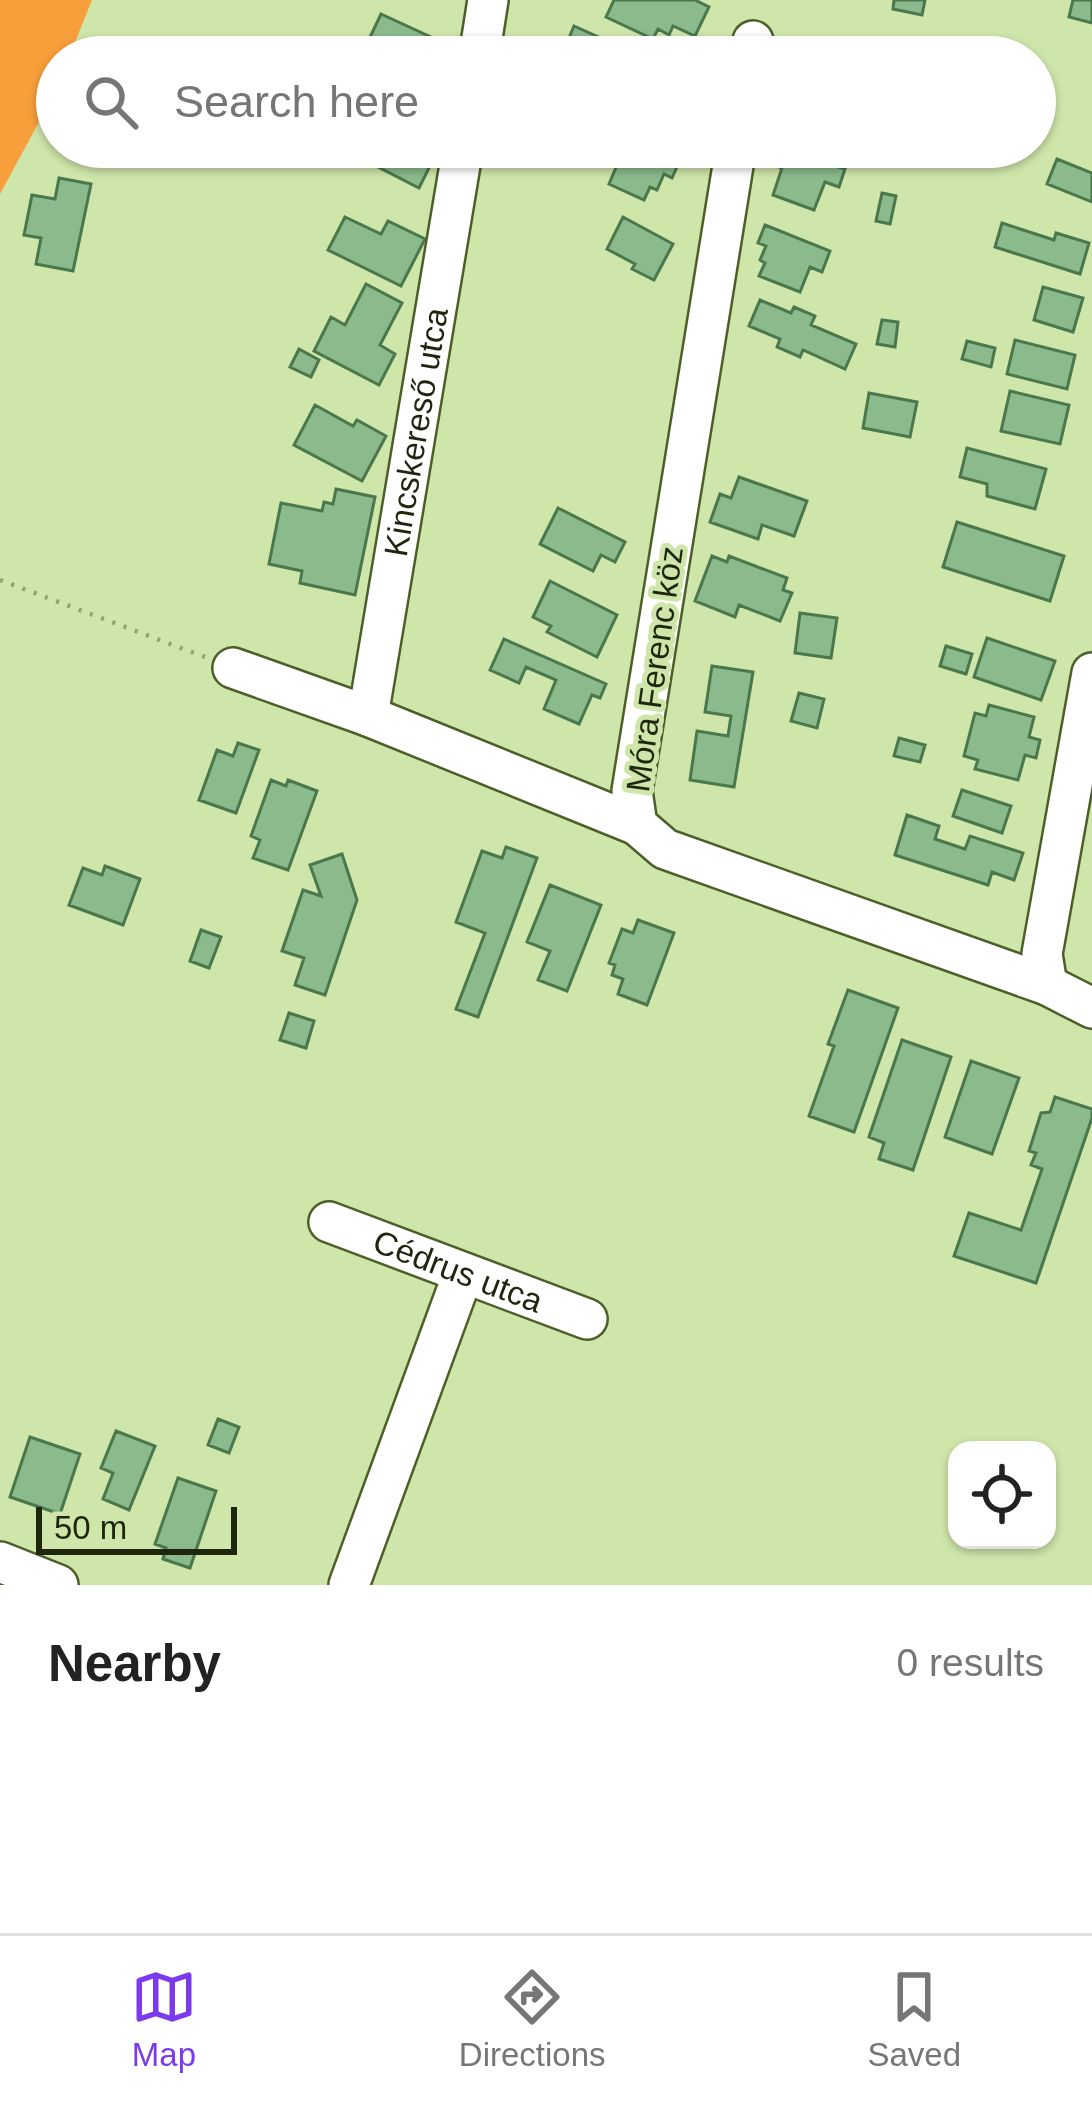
<!DOCTYPE html>
<html lang="en">
<head>
<meta charset="utf-8">
<style>
	:root { --surface:#fff; --page:#f6f6f6; --text:#222; --muted:#767676; --line:#e0e0e0; --accent:#7c3aed }
	body { margin:0; font-family:Helvetica,sans-serif; background:var(--page); color:var(--text) }
	.controls { position:absolute; right:36px; bottom:36px; display:grid; overflow:hidden; border-radius:24px; box-shadow:0 3px 9px #0004 }
	.controls button { width:108px; height:108px; display:grid; place-items:center; padding:0; border:0; border-bottom:3px solid var(--line); background:var(--surface); color:var(--text); font:60px sans-serif }
	.scale { position:absolute; left:36px; bottom:30px; width:201px; box-sizing:border-box; padding-left:12px; border:6px solid #1e260e; border-top:0; font-size:33px; line-height:42px; white-space:nowrap; color:#1e260e; -webkit-text-stroke:9px #cfe6aa; paint-order:stroke }
	.list { margin:0; padding:0; list-style:none }
	h2 { display:flex; justify-content:space-between; align-items:center; height:156px; margin:0; padding:0 48px; font-size:51px }
	h2 small { font-size:39px; font-weight:400; color:var(--muted) }
	.icon { flex:none; width:66px; height:66px; fill:none; stroke:currentColor; stroke-width:2; stroke-linecap:round; stroke-linejoin:round }
	.map { position:relative; flex:none; width:1092px; height:1585px; overflow:hidden }
	.search { position:absolute; background:var(--surface); box-shadow:0 3px 9px #0004; left:36px; right:36px; top:36px; height:132px; display:flex; align-items:center; gap:30px; box-sizing:border-box; padding:0 42px; border-radius:66px; color:var(--muted); font-size:45px }
	.sheet { height:348px; background:var(--surface) }
	nav { display:flex; justify-content:space-around; align-items:center; box-sizing:border-box; height:168px; border-top:3px solid var(--line); background:var(--surface); font-size:33px; color:var(--muted) }
	nav a { display:grid; justify-items:center; gap:6px }
	nav .on { color:var(--accent) }
	.map>svg:first-child { display:block }
	.green { fill:#f89f3c }
	.building { fill:#8bba8c; stroke:#4b774c; stroke-width:3 }
	.lines { fill:none; stroke-linecap:round; stroke-linejoin:round }
	.minor-casing { stroke:#4d5f28; stroke-width:44 }
	.path { stroke:#90a273; stroke-width:4.5; stroke-dasharray:3 9; stroke-linecap:butt }
	.minor { stroke:#fff; stroke-width:39 }
	.labels { text-anchor:middle; stroke-width:10; stroke-linejoin:round; paint-order:stroke }
	.street-label { font-size:33px; fill:#1e260e; stroke:#cfe6aa }
</style>
</head>
<body>
<div class="map">
<svg width="1092" height="1585" viewBox="0 0 1092 1585">
	<rect width="100%" height="100%" fill="#cfe6aa"/>
	<path class="green" d="M0 0H92L69 57H57V85L53 96 0 194Z"/>
	<path class="building" d="M614 0H695L709 7 695 36 673 26 669 35 658 29 653 39 606 17Z
		M894 0H925L922 15 893 9Z
		M1073 0H1092V23L1069 17Z
		M381 14 446 44 440 57H369L362 54Z
		M574 26 605 40 597 57H579L564 50Z
		M349 147H422L415 159 430 166 419 188 347 151Z
		M611 147H650L680 160 672 178 664 174 657 190 650 187 644 200 609 184 620 158 609 153Z
		M777 147 845 169 839 187 825 182 814 210 773 195 782 168 771 164Z
		M1057 159 1092 173V202L1047 184Z
		M59 178 91 184 73 271 36 264 41 238 24 235 32 195 55 199Z
		M882 193 896 196 890 224 876 221Z
		M345 217 381 234 388 221 425 239 401 286 328 250Z
		M623 217 673 244 654 280 632 269 635 264 607 249Z
		M1002 223 1054 240 1056 233 1089 243 1080 274 995 247Z
		M765 225 830 251 822 272 810 267 800 292 759 276 765 263 760 260 766 246 758 243Z
		M366 284 402 303 380 345 395 354 379 385 314 351 331 317 345 325Z
		M1043 287 1083 298 1073 332 1034 320Z
		M760 300 791 313 794 307 815 316 811 325 856 344 845 369 803 350 800 357 777 347 780 339 749 326Z
		M882 320 898 322 895 347 877 344Z
		M1015 340 1075 355 1067 389 1007 374Z
		M967 341 995 348 991 367 962 359Z
		M299 349 319 360 311 377 290 367Z
		M1010 391 1069 405 1060 444 1001 431Z
		M869 393 917 402 910 437 863 428Z
		M315 405 353 426 357 420 386 436 362 481 294 445Z
		M967 448 1046 469 1035 509 987 496V484L960 477Z
		M739 477 807 501 794 536 762 525 758 539 710 522 720 494 731 498Z
		M336 489 375 497 355 595 300 583 302 571 269 564 281 503 322 511 324 502 333 504Z
		M558 508 625 542 615 562 601 555 593 571 540 544Z
		M957 522 1064 556 1050 601 943 567Z
		M712 556 727 562 729 556 787 578 783 590 792 593 780 621 739 605 735 617 695 601Z
		M550 581 617 615 597 657 547 632 551 626 533 617Z
		M800 613 837 618 831 658 795 653Z
		M987 638 1055 661 1041 700 974 677Z
		M504 639 606 684 600 698 592 695 579 724 544 709 556 680 526 667 519 683 490 670Z
		M946 646 972 654 966 674 940 666Z
		M712 666 753 672 734 787 690 780 697 731 728 736 731 716 705 712Z
		M799 693 824 699 817 728 791 721Z
		M989 705 1034 717 1029 737 1040 740 1036 758 1025 755 1018 780 975 769 978 760 964 756 975 713 986 716Z
		M899 738 925 745 920 762 894 756Z
		M238 743 259 750 236 813 199 800 217 750 233 756Z
		M271 780 286 786 288 780 317 791 288 870 253 858 260 840 251 836Z
		M962 790 1011 806 1002 833 953 816Z
		M907 815 939 826 935 839 965 849 970 836 1023 853 1014 880 992 872 988 885 895 855Z
		M506 847 537 858 478 1017 456 1009 485 933 456 922 482 851 502 858Z
		M342 854 357 900 325 995 295 985 304 958 282 951 303 890 321 896 310 865Z
		M105 866 140 879 123 925 69 905 83 868 102 875Z
		M550 885 601 905 567 991 538 980 550 951 527 942Z
		M638 920 674 933 647 1005 618 994 623 979 612 975 615 965 609 963 622 929 633 933Z
		M201 930 221 937 209 968 190 961Z
		M848 990 898 1008 854 1132 809 1116 834 1046 828 1044Z
		M289 1013 314 1021 306 1048 280 1040Z
		M902 1040 951 1057 913 1170 879 1159 884 1143 869 1137Z
		M971 1061 1019 1078 992 1154 945 1137Z
		M1055 1097 1092 1109V1118L1036 1283 954 1256 969 1213 1021 1230 1042 1169 1031 1165 1036 1153 1029 1151 1041 1113 1050 1112Z
		M218 1419 239 1427 229 1453 208 1445Z
		M116 1431 155 1446 129 1510 103 1499 113 1473 101 1468Z
		M30 1437 80 1454 60 1514 10 1497Z
		M178 1478 216 1491 190 1568 163 1559 166 1548 155 1544Z"/>
	<g class="lines">
		<defs>
			<g id="minor">
				<path d="M479 57 488 0"/>
				<path d="M750 57 753 41"/>
				<path d="M736 147 632 791 637 825 665 849 1047 985 1092 1008"/>
				<path d="M233 668 368 716 637 825"/>
				<path id="s1" d="M368 716 463 147"/>
				<path d="M1047 985 1042 954 1092 673"/>
				<path id="s2" d="M329 1222 587 1319"/>
				<path d="M0 1562 58 1585"/>
				<path d="M349 1585 463 1274"/>
			</g>
		</defs>
		<use href="#minor" class="minor-casing"/>
		<path class="path" d="M0 580 205 657"/>
		<use href="#minor" class="minor"/>
	</g>
	<g class="labels">
		<g class="street-label">
			<text dy="12" stroke="none"><textPath href="#s1" startOffset="288">Kincskereső utca</textPath></text>
			<text transform="translate(654 669) rotate(-82)" y="12">Móra Ferenc köz</text>
			<text dy="12" stroke="none"><textPath href="#s2" startOffset="138">Cédrus utca</textPath></text>
		</g>
	</g>
</svg>
<div class="controls">
<button><svg class="icon" aria-label="locate" viewBox="0 0 24 24"><circle cx="12" cy="12" r="6"/><path d="M12 2v4M12 18v4M2 12h4M18 12h4"/></svg></button>
</div>
<div class="scale">50 m</div>
<div class="search"><svg class="icon" aria-label="search" viewBox="0 0 24 24"><circle cx="10" cy="10" r="6"/><path d="M15 15l6 6"/></svg>Search here</div>
</div>
<section class="sheet">
<h2>Nearby<small>0 results</small></h2>
<ul class="list">
</ul>
</section>
<nav>
<a class="on"><svg class="icon" aria-label="map" viewBox="0 0 24 24"><path d="M3 6l6-2 6 2 6-2v14l-6 2-6-2-6 2zM9 4v14M15 6v14"/></svg>Map</a>
<a><svg class="icon" aria-label="directions" viewBox="0 0 24 24"><path d="M12 3l9 9-9 9-9-9zM9 14v-3h6M13 9l2 2-2 2"/></svg>Directions</a>
<a><svg class="icon" aria-label="saved" viewBox="0 0 24 24"><path d="M7 4h10v16l-5-4-5 4z"/></svg>Saved</a>
</nav>
</body>
</html>
